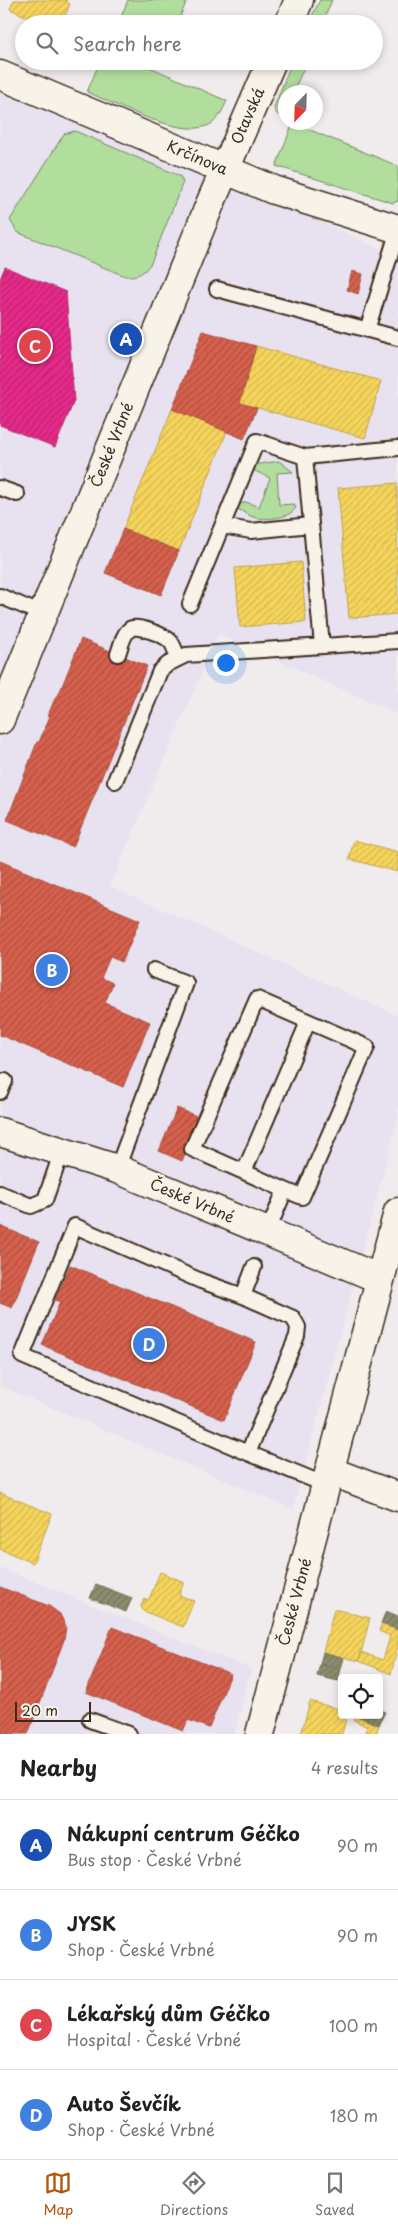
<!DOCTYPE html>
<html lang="en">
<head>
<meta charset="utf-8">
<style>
	:root { --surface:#fff; --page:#f2f2f2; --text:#202124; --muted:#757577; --line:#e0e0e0; --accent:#b45309 }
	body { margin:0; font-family:"Playpen Sans",sans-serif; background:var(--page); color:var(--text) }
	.controls { position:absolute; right:15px; bottom:15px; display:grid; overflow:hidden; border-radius:5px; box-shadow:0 2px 8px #0003 }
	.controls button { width:45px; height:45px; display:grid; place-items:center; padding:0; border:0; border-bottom:1px solid var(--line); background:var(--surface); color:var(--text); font:25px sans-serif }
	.compass { position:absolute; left:278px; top:85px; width:45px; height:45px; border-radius:50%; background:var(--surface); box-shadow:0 2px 8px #0003; rotate:203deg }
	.scale { position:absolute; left:15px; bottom:12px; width:76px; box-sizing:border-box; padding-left:5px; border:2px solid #3b2a1e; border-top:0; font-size:14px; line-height:18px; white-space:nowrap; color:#3b2a1e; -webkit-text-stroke:4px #f7f3e8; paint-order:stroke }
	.you { position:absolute; left:225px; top:662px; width:18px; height:18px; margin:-12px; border:4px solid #fff; border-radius:50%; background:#1a73e8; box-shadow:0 0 0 8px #1a73e833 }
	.badge { display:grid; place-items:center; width:32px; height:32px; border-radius:50%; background:var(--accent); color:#fff; font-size:16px; font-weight:700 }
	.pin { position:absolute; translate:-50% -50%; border:2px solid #fff; box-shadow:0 1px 5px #0006 }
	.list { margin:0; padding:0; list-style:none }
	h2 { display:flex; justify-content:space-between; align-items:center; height:65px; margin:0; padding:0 20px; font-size:21px }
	h2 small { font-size:16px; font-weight:400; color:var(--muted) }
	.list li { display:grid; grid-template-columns:32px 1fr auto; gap:15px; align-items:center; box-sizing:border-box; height:90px; padding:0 20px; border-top:1px solid var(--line) }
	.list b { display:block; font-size:19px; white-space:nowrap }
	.list p { margin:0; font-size:16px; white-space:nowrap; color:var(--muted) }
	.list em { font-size:16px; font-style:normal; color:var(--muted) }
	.icon { flex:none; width:28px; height:28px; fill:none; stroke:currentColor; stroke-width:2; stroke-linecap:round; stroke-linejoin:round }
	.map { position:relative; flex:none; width:398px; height:1734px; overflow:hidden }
	.search { position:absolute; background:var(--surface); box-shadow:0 2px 8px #0003; left:15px; right:15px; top:15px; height:55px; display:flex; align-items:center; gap:12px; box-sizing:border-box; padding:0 18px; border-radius:28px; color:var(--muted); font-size:19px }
	.sheet { height:425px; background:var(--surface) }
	nav { display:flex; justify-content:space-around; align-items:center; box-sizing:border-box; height:70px; border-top:1px solid var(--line); background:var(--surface); font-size:14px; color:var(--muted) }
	nav a { display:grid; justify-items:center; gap:2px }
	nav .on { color:var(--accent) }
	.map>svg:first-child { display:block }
	.built { fill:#e8e1f0 }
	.green { fill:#b1de9d; stroke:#76845e }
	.homes { fill:url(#homes-hatch); stroke:#bea249 }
	.shops { fill:url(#shops-hatch); stroke:#a8503f }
	.health { fill:url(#health-hatch); stroke:#b3296a }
	.industry { fill:url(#industry-hatch); stroke:#746f56 }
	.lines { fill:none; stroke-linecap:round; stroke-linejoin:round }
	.service-casing { stroke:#3b2a1e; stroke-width:18 }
	.minor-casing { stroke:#3b2a1e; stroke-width:31 }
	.tertiary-casing { stroke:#3b2a1e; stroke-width:31 }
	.service { stroke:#f7f3e8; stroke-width:14 }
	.minor { stroke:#f7f3e8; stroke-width:28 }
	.tertiary { stroke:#f7f3e8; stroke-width:28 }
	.labels { text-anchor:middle; stroke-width:5; stroke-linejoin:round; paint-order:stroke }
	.street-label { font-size:15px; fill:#3b2a1e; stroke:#f7f3e8 }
</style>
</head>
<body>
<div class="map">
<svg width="398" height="1734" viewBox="0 0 398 1734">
	<defs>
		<pattern id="homes-hatch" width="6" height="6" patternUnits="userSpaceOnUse" patternTransform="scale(1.25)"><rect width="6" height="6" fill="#f6d55c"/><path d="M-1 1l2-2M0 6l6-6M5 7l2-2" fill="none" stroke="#d4b750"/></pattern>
		<pattern id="shops-hatch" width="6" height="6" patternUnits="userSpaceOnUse" patternTransform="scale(1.25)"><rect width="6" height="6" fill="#d6604d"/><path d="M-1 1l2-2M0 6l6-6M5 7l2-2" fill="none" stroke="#af4f3f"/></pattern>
		<pattern id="health-hatch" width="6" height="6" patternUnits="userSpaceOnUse" patternTransform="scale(1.25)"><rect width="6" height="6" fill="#e7298a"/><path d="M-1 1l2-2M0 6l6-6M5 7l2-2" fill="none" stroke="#bc2370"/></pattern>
		<pattern id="industry-hatch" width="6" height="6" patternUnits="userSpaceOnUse" patternTransform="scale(1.25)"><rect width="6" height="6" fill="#8c8c6e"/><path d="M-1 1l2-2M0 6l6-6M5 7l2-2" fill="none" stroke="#74735a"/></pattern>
	</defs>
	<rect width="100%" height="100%" fill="#f0ebec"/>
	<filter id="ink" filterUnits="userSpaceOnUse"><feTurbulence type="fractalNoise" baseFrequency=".02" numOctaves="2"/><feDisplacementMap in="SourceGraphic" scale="10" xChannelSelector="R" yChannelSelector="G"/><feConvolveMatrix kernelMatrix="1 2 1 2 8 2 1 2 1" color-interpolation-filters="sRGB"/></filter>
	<g filter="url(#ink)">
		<path class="built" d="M0 76 398 257V714L218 634 110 886 398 1016V1118L293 1509 0 1386Z
			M0 1568 251 1669 234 1734H0Z"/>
		<path class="green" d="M128 0H187L177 24H118Z
			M320 0H332L322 24H308Z
			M100 61H136L227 101C223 109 218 121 209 125 181 139 114 103 87 92Z
			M292 61H307L293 92H286L285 112 283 117 277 114 274 108Z
			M293 123 398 166V201L393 203 276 166Z
			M75 131 180 176 183 182 151 263C144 273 138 277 125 276L17 232 10 220 64 134Z
			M279 461 293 472 277 473 279 505 293 504 296 507C292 518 267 520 256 518 249 516 243 512 237 508L238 505 246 502 259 507 270 478 253 470 254 465Z"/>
		<path class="homes" d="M14 0H67L66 2 70 4 64 18 59 16 56 24H43L10 9Z
			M256 346 381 381 365 438 240 403Z
			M172 409 227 431 179 551 123 529Z
			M397 483 398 614 349 618 338 488Z
			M301 562 306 622 240 627 235 568Z
			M354 840 398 852V872L349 859Z
			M0 1493 52 1514 33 1563 0 1549Z
			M160 1572 184 1582 179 1595 194 1601 183 1627 143 1611 141 1606 144 1600 149 1599Z
			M334 1609 370 1618 359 1661 323 1652Z
			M382 1623 398 1630V1646L391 1674 359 1661 361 1652 383 1660 390 1636 379 1631Z
			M310 1701 342 1710V1715H347L342 1734H301Z
			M356 1716 379 1725 376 1734H366L367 1727 354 1720Z"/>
		<path class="shops" d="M352 271 363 274 358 294 347 290Z
			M203 331 256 346 240 403 257 408 244 439 172 409Z
			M123 529 179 551 161 595 105 573Z
			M81 639 147 666 73 847 7 820 37 742H39L50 716 48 715 56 696H58Z
			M0 861 140 920 122 962 110 957 101 978 113 983 105 1003 150 1022 123 1087 0 1035Z
			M177 1108 201 1118 182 1161 159 1151Z
			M0 1226 39 1242 12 1308 0 1303Z
			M70 1265 256 1342 224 1420 42 1345 60 1302 55 1300Z
			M0 1587 49 1606 60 1614 66 1627 64 1640 28 1734H0Z
			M112 1627 231 1674 209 1728 188 1720 183 1731 86 1692Z"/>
		<path class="health" d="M5 267 66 292 74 401 55 447 0 425V279Z"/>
		<path class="industry" d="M96 1584 132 1598 126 1612 90 1598Z
			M386 1611 398 1616V1630L381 1623Z
			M323 1652 344 1658 341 1669 320 1664Z
			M320 1664 341 1669 338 1681 317 1676Z
			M379 1710 385 1712 379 1725 358 1716 379 1715Z"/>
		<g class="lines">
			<defs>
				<path id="service" d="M217 289 398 338
					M367 330 398 230
					M305 457 398 448
					M0 488 17 494
					M222 526 251 531 311 525
					M0 596 42 614
					M190 604 257 441 305 457 322 646
					M118 654C121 646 123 634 130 629 136 624 164 635 170 641 174 645 176 653 178 659
					M115 781 160 671 168 664 186 655 398 641
					M0 1092 5 1081
					M117 1169 186 983 154 970
					M244 1172 308 1022
					M0 1193 31 1206 45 1200 62 1151
					M267 1233 285 1190 302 1197 367 1047 257 999 192 1149 285 1190
					M254 1267 243 1296 293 1318 298 1327 297 1336 248 1453 326 1485
					M243 1296 201 1281 75 1226 22 1356 248 1453
					M90 1720 129 1734"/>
				<path id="minor" d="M289 24 299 0
					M0 75 274 190 398 229
					M0 720 210 204 272 61
					M0 1132 117 1169 380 1279
					M330 1471 398 1497"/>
				<path id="tertiary" d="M260 1734 398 1212"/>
			</defs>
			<use href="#service" class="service-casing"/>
			<use href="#minor" class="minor-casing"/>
			<use href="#tertiary" class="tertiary-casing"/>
			<use href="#service" class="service"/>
			<use href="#minor" class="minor"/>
			<use href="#tertiary" class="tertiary"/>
		</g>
	</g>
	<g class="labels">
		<g class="street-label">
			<text transform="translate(248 116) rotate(-66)" y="5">Otavská</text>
			<text transform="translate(197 158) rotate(23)" y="5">Krčínova</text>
			<text transform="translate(112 445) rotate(-68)" y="5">České Vrbné</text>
			<text transform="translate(192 1201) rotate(23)" y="5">České Vrbné</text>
			<text transform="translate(295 1602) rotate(-75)" y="5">České Vrbné</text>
		</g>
	</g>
</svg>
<div class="controls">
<button><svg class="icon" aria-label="locate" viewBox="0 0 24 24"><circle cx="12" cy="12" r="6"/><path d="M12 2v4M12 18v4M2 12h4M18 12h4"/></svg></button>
</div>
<svg class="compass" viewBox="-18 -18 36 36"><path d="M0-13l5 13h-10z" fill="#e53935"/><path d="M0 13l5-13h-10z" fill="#757577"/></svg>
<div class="scale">20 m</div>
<div class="you"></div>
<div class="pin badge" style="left:126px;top:339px;background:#1a4fb4">A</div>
<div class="pin badge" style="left:52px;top:970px;background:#3f7fe0">B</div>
<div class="pin badge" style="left:35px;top:346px;background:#e0444e">C</div>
<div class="pin badge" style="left:149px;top:1344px;background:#3f7fe0">D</div>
<div class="search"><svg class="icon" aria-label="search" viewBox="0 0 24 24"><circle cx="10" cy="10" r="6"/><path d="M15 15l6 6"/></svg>Search here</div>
</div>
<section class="sheet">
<h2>Nearby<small>4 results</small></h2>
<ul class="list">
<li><span class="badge" style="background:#1a4fb4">A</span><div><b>Nákupní centrum Géčko</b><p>Bus stop · České Vrbné</p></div><em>90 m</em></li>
<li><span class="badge" style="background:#3f7fe0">B</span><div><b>JYSK</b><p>Shop · České Vrbné</p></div><em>90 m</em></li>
<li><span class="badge" style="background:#e0444e">C</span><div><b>Lékařský dům Géčko</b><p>Hospital · České Vrbné</p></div><em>100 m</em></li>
<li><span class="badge" style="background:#3f7fe0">D</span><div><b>Auto Ševčík</b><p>Shop · České Vrbné</p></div><em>180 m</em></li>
</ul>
</section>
<nav>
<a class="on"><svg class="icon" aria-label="map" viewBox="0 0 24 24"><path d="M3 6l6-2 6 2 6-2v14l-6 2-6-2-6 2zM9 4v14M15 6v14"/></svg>Map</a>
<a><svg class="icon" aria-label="directions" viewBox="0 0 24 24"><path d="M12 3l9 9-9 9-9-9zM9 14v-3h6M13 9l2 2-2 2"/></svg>Directions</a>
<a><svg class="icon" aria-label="saved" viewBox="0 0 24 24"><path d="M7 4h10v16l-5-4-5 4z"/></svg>Saved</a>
</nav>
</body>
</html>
